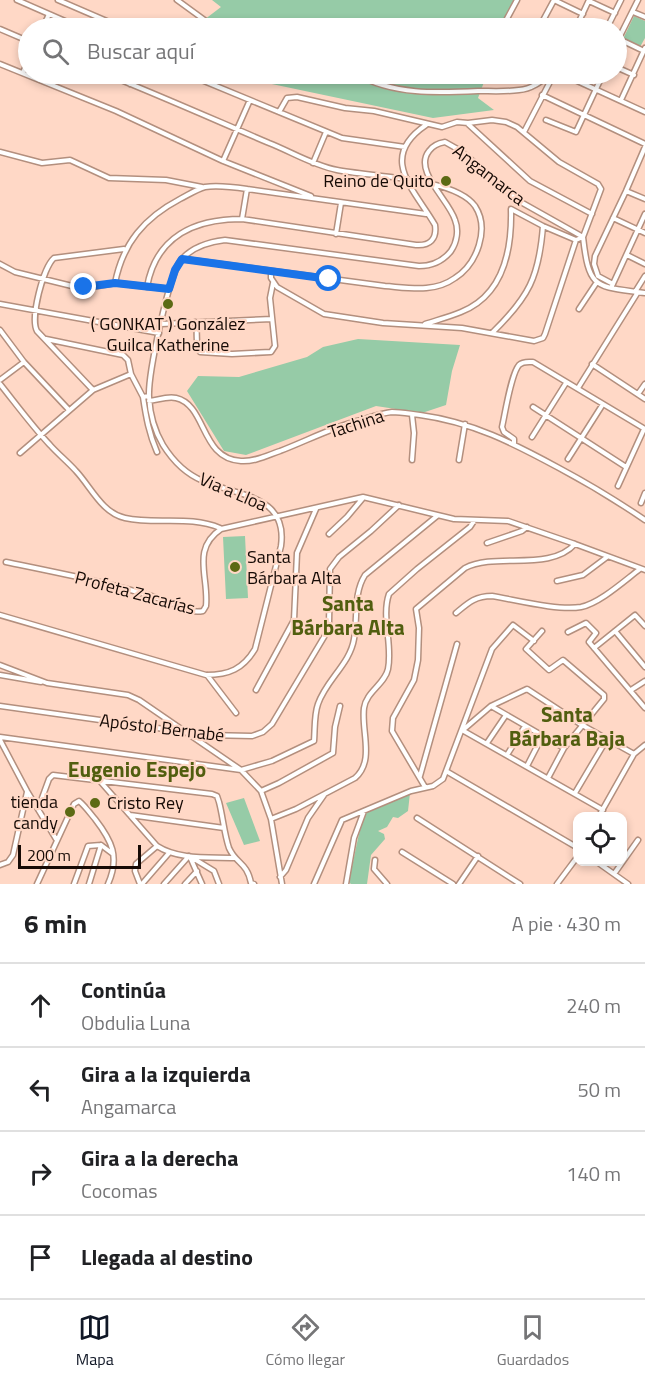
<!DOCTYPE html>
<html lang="es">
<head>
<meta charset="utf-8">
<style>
	:root { --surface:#fff; --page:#f6f6f6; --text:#202124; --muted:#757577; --line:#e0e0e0; --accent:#111827 }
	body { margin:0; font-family:"Titillium Web",sans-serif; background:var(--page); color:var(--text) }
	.controls { position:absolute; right:18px; bottom:18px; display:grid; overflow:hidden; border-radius:12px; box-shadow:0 3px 9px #0003 }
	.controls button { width:54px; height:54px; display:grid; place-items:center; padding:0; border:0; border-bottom:2px solid var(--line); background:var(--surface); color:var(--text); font:30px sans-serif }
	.scale { position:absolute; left:18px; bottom:15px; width:123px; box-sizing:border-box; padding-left:6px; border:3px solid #160a05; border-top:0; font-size:16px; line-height:21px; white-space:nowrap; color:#160a05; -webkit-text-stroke:4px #ffd8c6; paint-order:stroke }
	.stop { position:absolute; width:18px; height:18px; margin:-14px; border:4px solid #1a73e8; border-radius:50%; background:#fff }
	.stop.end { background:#1a73e8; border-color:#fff; box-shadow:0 2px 6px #0008 }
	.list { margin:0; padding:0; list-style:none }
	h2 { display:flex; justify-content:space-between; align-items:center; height:78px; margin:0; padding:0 24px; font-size:26px }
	h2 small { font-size:20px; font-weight:400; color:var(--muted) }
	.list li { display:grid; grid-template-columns:39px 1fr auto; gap:18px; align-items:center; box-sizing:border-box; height:84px; padding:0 24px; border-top:2px solid var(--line) }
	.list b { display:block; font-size:22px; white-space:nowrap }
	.list p { margin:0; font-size:20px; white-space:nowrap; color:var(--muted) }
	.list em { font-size:20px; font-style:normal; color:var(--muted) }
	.icon { flex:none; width:33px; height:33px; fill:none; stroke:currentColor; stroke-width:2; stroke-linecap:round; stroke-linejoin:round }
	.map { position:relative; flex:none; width:645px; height:884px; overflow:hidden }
	.search { position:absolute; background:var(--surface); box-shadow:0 3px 9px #0003; left:18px; right:18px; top:18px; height:66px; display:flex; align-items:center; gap:15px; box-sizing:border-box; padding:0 21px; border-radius:33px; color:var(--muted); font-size:22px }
	.sheet { height:414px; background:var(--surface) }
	nav { display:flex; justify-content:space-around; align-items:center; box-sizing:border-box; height:84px; border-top:2px solid var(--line); background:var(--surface); font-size:16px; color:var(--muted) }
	nav a { display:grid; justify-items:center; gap:3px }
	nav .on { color:var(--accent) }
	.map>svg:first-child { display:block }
	.green { fill:#96cba7 }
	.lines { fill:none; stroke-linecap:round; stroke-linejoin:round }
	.minor-casing { stroke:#b38f7e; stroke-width:7 }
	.minor { stroke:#fff; stroke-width:4 }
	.route { stroke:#1a73e8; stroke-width:8 }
	.poi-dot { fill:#5c6a14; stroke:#ffd8c6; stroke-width:2 }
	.labels { text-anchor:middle; stroke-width:4.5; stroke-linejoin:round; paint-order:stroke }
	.street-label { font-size:18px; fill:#160a05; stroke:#ffd8c6 }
	.poi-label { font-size:18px; fill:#160a05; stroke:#ffd8c6; text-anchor:end }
	.quarter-label { font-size:21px; font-weight:bold; fill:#515e0f; stroke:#ffd8c6 }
</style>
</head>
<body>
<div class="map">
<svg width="645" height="884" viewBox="0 0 645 884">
	<rect width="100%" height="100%" fill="#ffd8c6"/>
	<path class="green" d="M212 0H514L504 28H196V26L221 7Z
		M634 16 645 21V38L640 47 623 39Z
		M224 74H487L478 98 494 110 433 118Z
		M358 339 460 345 452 371 446 405 422 413 376 406 246 455 224 451 187 391 198 376 239 377 307 357 323 347Z
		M245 536 248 598 226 599 223 537Z
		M410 793 408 811 398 818 393 817 387 827 378 831 384 834 385 839 371 855 367 884H351L348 881C356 858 356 834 367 811Z
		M244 798 260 841 244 845 226 803Z"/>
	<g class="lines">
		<defs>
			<path id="minor" d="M17 0 81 28
				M58 0 123 28
				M177 0 210 24 253 28
				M554 0 583 14
				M589 1 615 13
				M633 12 645 17
				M43 28 49 14
				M502 28 517 0
				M539 28 554 0
				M576 28 589 0
				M607 28 621 0
				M0 29 28 41
				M619 39 644 51
				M616 44 638 0
				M0 64 116 111 223 161 311 196
				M616 67 634 75
				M23 73 28 60
				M106 74C161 96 215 120 269 143 292 152 312 165 337 170 371 177 454 177 475 206 490 229 477 264 455 278 434 293 410 288 385 286L183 259
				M187 74 342 138 405 147
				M356 74C393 95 437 93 478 91 491 91 506 92 519 90 532 89 542 81 551 74
				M562 74 645 112
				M130 84 135 74
				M542 95 645 144
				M621 100 645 48
				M546 120 576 132 603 74
				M468 124 530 181 592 214
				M524 132 554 74
				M0 152 42 163 70 160 109 178 166 180 202 187
				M223 161 250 100
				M313 163 326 132
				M626 191 645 199
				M613 218 645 233
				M242 219 247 189
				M336 234 341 203
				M583 237C589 291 596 286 645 293
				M627 255 645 264
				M0 264 15 272 76 287H92L115 283 169 289
				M271 271V278L277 287 324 314 383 323 462 328 534 341 543 338 545 334 576 240 583 237 601 189 598 184 559 162 517 127 506 122 492 120 468 123 457 122 442 127 374 111 345 108 297 97 287 98 279 112
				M115 283C123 243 144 218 180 199 188 195 197 189 205 187 219 185 233 187 247 189L426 214
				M613 284 598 276 594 264 595 256 626 191 645 147
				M612 286 645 214
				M147 287C156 236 195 219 242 219L416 245C430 246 437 239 435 225 415 190 377 158 426 125
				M635 292 645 276
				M0 304 159 333
				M579 309 597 282
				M195 322C199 332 194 344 200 352L232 354 271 352 275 346 270 298 273 283
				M161 324 272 319
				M425 324C437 320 449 317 461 312 504 295 512 249 511 209L543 226 576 240
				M0 330 24 362 69 410
				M492 333C529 297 539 277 543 226
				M592 364 645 399
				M131 374 143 397
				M0 380 24 362
				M0 384C16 404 32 426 50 445 58 454 68 462 76 471 91 487 102 513 125 518 157 525 189 515 220 528
				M578 388 638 292
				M93 390 37 331C30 318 43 268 54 258L124 249
				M638 394 645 384
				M149 396 143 397C146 417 149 434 157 452
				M149 401C158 400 167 396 176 398 207 405 200 459 241 461 255 462 268 455 280 451 306 441 331 428 357 421 368 418 381 413 392 412 401 412 411 414 420 415 472 422 513 443 559 468 589 484 617 501 645 520
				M533 407 626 467
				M532 437 566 383
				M514 443V439L504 432 502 427C505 414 511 374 519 365 523 361 528 362 533 362L645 429
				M20 453 93 390 131 374 128 360 123 355 46 339
				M568 459 603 404
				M412 460 414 433 412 415
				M459 460 465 424
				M618 486 644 429
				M641 503 645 493
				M329 534 347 517 363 498
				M487 543 522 531 527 527
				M6 562C59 573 112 583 164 600 177 604 188 614 203 611L206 606C209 577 191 549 221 529L363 497 454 519 508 521 575 544 645 570
				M557 581 583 575 607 557
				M456 613C468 603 475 596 492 596 516 600 558 611 581 607 600 603 624 581 640 569
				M0 615 206 675C229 675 243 669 255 649L281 546C288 495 238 496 203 481 186 474 173 461 163 445 154 430 150 415 149 397 148 375 168 277 181 260 192 247 208 242 225 240L419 266C432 266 443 261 451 251 457 242 459 230 455 220 449 200 413 171 429 151 433 145 439 143 445 142L461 151 519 201 583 237
				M542 631 526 649 549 670 563 660 604 695V699L564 748 548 778
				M615 631 645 667
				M568 632 586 623 596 633 589 642 645 708
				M594 648 635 615 645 626
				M0 665 47 683 128 695 139 700 241 770 261 791 271 819 282 884
				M0 675 41 682
				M207 675 236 713
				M256 690 294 620 297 553 316 509
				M631 690 645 681
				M0 706 207 735 252 736 263 732 272 724 327 632 329 623 330 569 339 557 371 531 399 505
				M491 706 564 748
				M462 730 603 810
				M463 730 491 706 527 689 582 725 634 754
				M0 737 241 770 272 761 314 741C315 729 314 715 318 704 326 680 350 664 354 639 358 617 353 594 365 575L437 516
				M0 740 27 791 56 839
				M487 743 506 715
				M507 755 525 726
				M527 766 543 735
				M446 771 578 848
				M420 776 457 644
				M99 780 157 846C179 860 208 857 234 858
				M425 787 392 731 393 718 414 680 418 660 419 628 416 609 465 568C496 552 550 572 575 544
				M261 791 279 783 333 753 335 727 340 706
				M575 793 607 739
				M38 809 49 779 53 775 212 794 217 796 219 802C223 817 224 833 229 848 236 864 247 862 251 883L254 884
				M130 815 224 828
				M599 816 634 754 645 745
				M417 818 520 884
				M271 819 296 809 355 778C375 761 361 731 364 708 366 692 385 684 388 669 393 645 381 617 389 594L417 569 470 527 474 521
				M402 852 453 884
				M190 857 202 884
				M191 857 214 871 219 884
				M375 860 374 869 387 884
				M597 862 628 884
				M0 865 8 862 13 855 27 792
				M614 874 638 840
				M280 877 286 870 308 818 324 795
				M37 884 74 804 79 801C85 806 90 813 95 819 112 841 120 857 108 884
				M74 884 88 846 101 845 113 854
				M89 884 101 845
				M140 884 135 871 136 864 157 846
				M142 884 169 853
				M164 884 189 856
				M185 884 197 871
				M314 884 342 820 411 791 433 786 443 779 492 649 513 625 534 641
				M346 884 354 838 364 811
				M459 884 478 856
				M557 884 578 856"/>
		</defs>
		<use href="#minor" class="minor-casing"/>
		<use href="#minor" class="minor"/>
	</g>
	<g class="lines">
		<path class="route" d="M84 287 115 283 169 289 175 270 182 259 329 279"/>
	</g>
	<g class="poi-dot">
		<circle cx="446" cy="181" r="6"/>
		<circle cx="168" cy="304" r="6"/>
		<circle cx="235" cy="567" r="6"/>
		<circle cx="95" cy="803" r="6"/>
		<circle cx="70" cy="812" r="6"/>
	</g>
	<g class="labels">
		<g class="street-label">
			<text transform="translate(489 175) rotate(38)" y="6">Angamarca</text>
			<text transform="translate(356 424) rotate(-18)" y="6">Tachina</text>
			<text transform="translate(233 492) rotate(23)" y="6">Via a Lloa</text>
			<text transform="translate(135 593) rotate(15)" y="6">Profeta Zacarías</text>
			<text transform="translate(162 728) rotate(7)" y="6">Apóstol Bernabé</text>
		</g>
		<g class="poi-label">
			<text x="434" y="187">Reino de Quito</text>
			<text x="168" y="330" text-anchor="middle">( GONKAT ) González<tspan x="168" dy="21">Guilca Katherine</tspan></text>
			<text x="247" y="563" text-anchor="start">Santa<tspan x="247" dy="21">Bárbara Alta</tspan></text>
			<text x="58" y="808">tienda<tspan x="58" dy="21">candy</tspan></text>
			<text x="107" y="809" text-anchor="start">Cristo Rey</text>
		</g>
		<g class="quarter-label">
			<text x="348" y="611">Santa<tspan x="348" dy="24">Bárbara Alta</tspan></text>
			<text x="567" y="722">Santa<tspan x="567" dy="24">Bárbara Baja</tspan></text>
			<text x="137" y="777">Eugenio Espejo</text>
		</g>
	</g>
</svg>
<div class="controls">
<button><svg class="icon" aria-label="locate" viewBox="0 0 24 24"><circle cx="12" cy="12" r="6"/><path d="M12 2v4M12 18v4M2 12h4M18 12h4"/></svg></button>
</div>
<div class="scale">200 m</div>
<div class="stop" style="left:329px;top:279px"></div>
<div class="stop end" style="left:84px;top:287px"></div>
<div class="search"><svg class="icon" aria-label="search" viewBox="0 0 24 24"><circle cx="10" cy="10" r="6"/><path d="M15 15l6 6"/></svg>Buscar aquí</div>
</div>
<section class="sheet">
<h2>6 min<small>A pie · 430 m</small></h2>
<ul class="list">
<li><svg class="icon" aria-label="ahead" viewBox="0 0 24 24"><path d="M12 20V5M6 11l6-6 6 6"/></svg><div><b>Continúa</b><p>Obdulia Luna</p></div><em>240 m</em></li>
<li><svg class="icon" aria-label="left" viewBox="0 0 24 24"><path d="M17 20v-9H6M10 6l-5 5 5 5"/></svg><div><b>Gira a la izquierda</b><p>Angamarca</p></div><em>50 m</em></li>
<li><svg class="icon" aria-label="right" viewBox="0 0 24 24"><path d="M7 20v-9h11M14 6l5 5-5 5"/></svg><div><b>Gira a la derecha</b><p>Cocomas</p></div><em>140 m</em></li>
<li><svg class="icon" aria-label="arrive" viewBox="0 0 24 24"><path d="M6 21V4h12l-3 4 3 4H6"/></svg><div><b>Llegada al destino</b></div></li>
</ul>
</section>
<nav>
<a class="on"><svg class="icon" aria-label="map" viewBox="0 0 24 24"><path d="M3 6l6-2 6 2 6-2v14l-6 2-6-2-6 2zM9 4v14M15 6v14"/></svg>Mapa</a>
<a><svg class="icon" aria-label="directions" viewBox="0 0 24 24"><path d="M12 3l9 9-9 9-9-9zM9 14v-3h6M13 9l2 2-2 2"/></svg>Cómo llegar</a>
<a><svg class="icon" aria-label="saved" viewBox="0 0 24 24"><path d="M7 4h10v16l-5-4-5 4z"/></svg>Guardados</a>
</nav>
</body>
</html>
